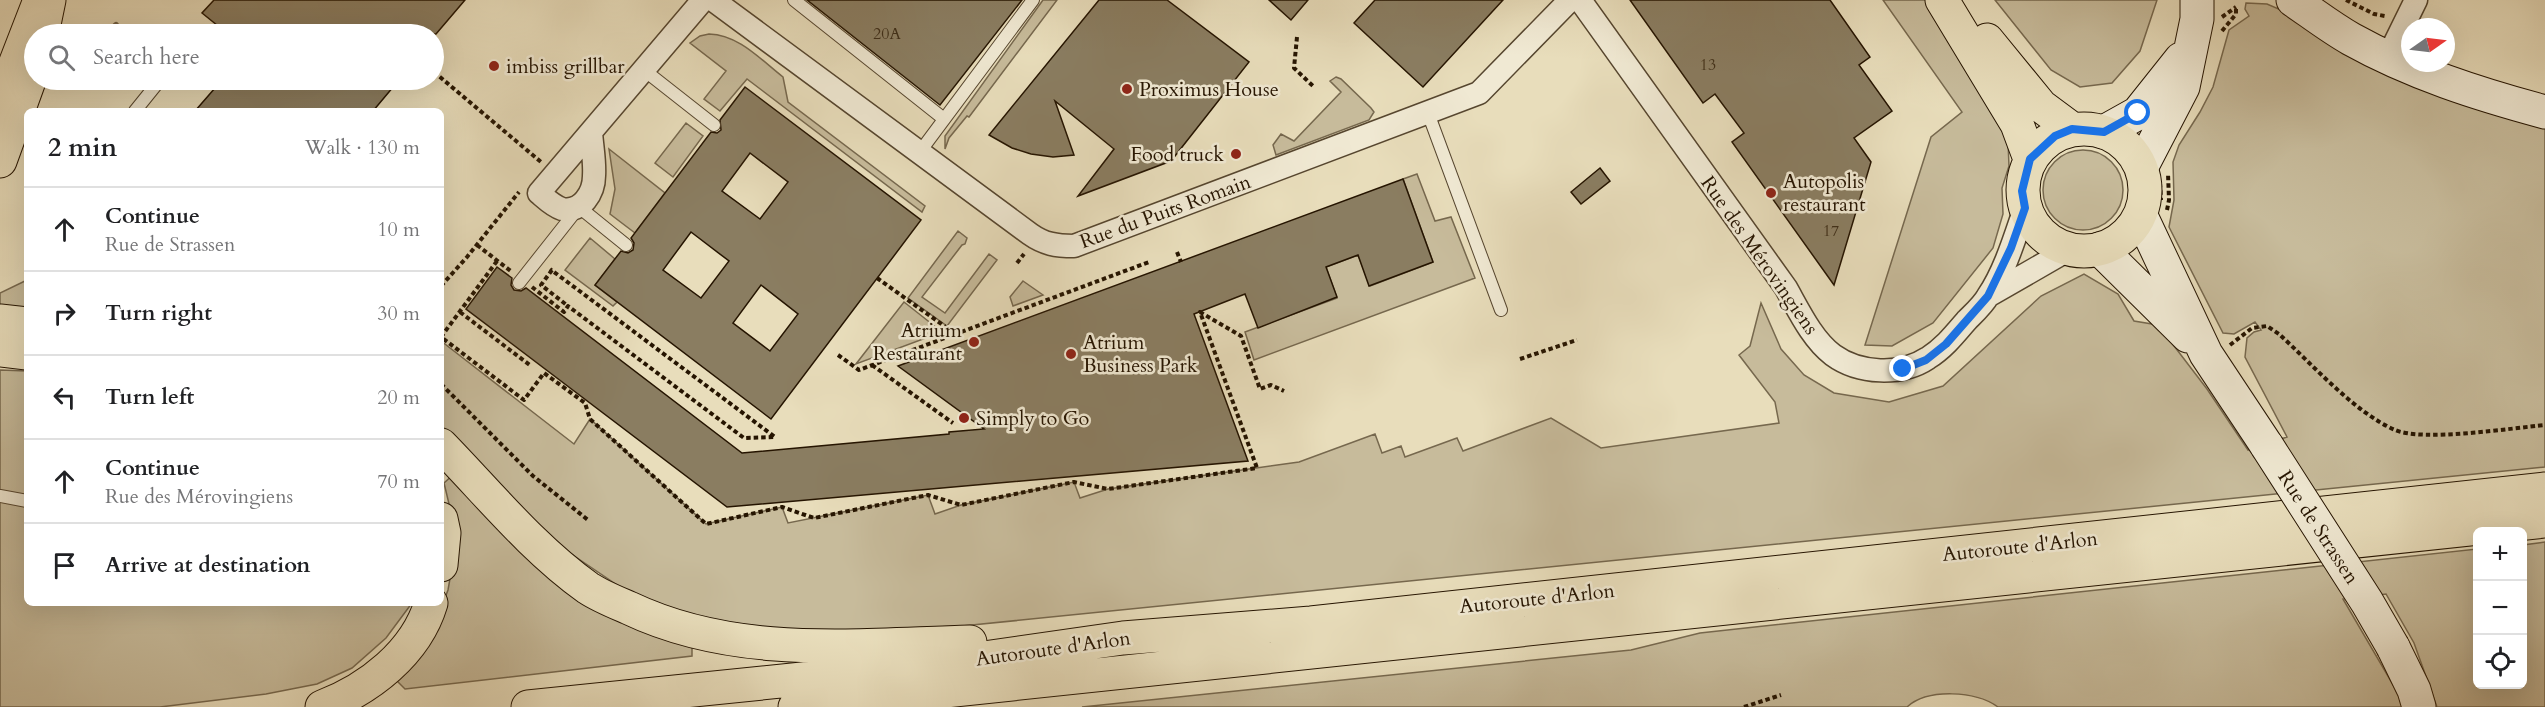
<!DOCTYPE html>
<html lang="en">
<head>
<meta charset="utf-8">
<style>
	:root { --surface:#fff; --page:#f2f2f2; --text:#202124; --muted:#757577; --line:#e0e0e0 }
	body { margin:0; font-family:Cardo,serif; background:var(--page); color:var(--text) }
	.controls { position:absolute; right:18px; bottom:18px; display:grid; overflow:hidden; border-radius:9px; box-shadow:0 6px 24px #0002 }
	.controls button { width:54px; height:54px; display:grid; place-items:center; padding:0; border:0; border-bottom:2px solid var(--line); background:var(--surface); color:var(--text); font:30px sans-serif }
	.compass { position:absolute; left:2401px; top:18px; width:54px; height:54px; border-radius:50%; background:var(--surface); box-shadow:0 6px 24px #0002; rotate:76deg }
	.stop { position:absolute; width:18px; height:18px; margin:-14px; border:4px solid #1a73e8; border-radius:50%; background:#fff }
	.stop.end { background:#1a73e8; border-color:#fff; box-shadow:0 2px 6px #0008 }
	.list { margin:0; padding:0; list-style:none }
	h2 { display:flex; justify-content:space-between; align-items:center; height:78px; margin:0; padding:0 24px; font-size:26px }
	h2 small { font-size:20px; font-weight:400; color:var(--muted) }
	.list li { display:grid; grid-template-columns:39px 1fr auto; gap:18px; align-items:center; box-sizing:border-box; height:84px; padding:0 24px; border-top:2px solid var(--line) }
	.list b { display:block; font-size:22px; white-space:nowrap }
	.list p { margin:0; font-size:20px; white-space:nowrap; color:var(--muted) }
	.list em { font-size:20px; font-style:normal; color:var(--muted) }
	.icon { flex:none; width:33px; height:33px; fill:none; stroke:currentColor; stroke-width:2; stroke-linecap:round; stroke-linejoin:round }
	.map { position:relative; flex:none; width:2545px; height:707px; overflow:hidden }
	.search { position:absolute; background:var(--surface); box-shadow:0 6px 24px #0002; left:24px; top:24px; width:420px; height:66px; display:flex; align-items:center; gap:15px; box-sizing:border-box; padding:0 21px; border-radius:33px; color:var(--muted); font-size:22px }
	.panel { position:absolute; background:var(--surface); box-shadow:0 6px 24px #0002; left:24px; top:108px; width:420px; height:498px; border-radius:9px }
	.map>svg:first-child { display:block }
	.green { fill:#c7bb9b; stroke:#76684e; stroke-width:1.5 }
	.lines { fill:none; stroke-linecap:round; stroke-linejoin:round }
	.stream { stroke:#72644a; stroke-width:6 }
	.building { fill:#8a7d61; stroke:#251400; stroke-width:1.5; fill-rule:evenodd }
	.lane-casing { stroke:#56462f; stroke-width:14 }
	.street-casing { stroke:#56462f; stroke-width:25 }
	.secondary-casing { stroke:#251400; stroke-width:35 }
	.primary-casing { stroke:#251400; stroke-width:35 }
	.highway-casing { stroke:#251400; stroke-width:35 }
	.path { stroke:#251400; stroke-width:4; stroke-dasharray:4.5 3; stroke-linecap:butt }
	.lane { stroke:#f0e9d3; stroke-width:12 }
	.street { stroke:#f0e9d3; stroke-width:22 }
	.secondary { stroke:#f0e9d3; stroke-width:33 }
	.primary { stroke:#e8ddbb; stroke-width:33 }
	.highway { stroke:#e8ddbb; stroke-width:33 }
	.secondary-bridge-casing { stroke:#251400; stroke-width:35; stroke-linecap:butt }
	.secondary-bridge { stroke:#f0e9d3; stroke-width:33 }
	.route { stroke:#1a73e8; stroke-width:8 }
	.poi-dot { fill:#8f2418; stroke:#f0e9d3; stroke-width:2 }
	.labels { text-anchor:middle; stroke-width:5; stroke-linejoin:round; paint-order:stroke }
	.number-label { font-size:16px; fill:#3e2e18 }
	.poi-label { font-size:20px; fill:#251400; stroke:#f0e9d3; text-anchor:start }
	.street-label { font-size:20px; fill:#251400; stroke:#f0e9d3 }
</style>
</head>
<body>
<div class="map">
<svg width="2545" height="707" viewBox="0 0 2545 707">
	<rect width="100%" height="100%" fill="#e8ddbb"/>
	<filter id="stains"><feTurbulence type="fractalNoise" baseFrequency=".00333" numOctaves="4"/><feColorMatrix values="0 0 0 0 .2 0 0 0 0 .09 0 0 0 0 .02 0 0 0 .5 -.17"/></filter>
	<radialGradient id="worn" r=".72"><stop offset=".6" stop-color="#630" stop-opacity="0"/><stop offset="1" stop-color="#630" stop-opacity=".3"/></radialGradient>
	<path class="green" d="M1043 0H1057L969 117 967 116 949 138 945 149V136Z
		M1883 0H1935L2008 142 2009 166 2002 188 2003 214 1993 248 1933 323 1892 346 1865 345 1931 137 1962 112Z
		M1995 0H2157L2140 51 2112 83 2080 87 2051 70Z
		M2246 3 2267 4 2545 123V467L962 626 806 632 767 629 679 614 629 593 561 547 441 429V341L574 444 590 419 706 524 782 507 788 523 928 495 935 514 961 505 1074 482 1080 498 1108 489 1299 462 1375 434 1382 453 1401 446 1405 457 1457 438 1463 451 1551 418 1601 448 1779 423 1775 402 1739 355 1750 346 1761 303 1781 349 1804 375 1834 393 1889 402 1943 386 2041 296 2084 274 2118 294 2134 321 2158 325 2207 389 2248 450 2287 437 2245 357 2247 338 2254 332 2261 330 2255 322 2234 334 2223 333 2169 227 2174 200 2173 162 2179 145 2200 112 2213 87 2229 30 2249 16 2245 9Z
		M709 34C739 35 760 59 783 77L788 102 925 206 922 212 747 79 720 111 704 99 726 71 690 43 700 36Z
		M1336 77 1341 79 1371 108 1374 112 1369 120 1276 155 1273 145 1281 134 1294 141 1341 92 1330 81Z
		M686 123 703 136 673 177 655 163Z
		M609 149 665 193 635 233 610 214 615 189Z
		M2043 190a40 40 0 1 1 80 0a40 40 0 1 1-80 0Z
		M1417 174 1435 221 1451 217 1475 278 1254 360 1245 332 1337 298 1326 267 1358 255 1370 286 1433 262 1403 179Z
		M958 231 967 238 965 244 962 245 922 297 945 313 989 254 997 260 947 326 908 298Z
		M590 238 615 259 595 285 617 302 613 306 565 270Z
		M27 280V318L0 315V293Z
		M1023 281 1043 295 1013 306 1010 297Z
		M904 302 942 332 856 364Z
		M0 370 27 371V603H412L386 638 352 668 317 684 266 694 160 707H0Z
		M454 474 692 642V656L405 689 395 679 433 629 448 590 454 556 455 529 444 483Z
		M2545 542V707H2437L2414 643 2386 594 2343 599 2406 707H1998C1976 691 1928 688 1907 707H1082L1631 650 1700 633 2477 549 2478 684H2522L2523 545Z"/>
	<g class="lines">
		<path class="stream" d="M106 34 116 25"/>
	</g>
	<path class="building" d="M214 0H465L436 34H228L202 13Z
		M807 0H1022L940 105Z
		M1099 0H1167L1249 62 1171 161 1078 196 1114 149 1055 101 1074 155 1053 157 1031 154 1012 148 989 135Z
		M1269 0H1308L1291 20Z
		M1375 0H1503L1423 87 1354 23Z
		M1630 0H1830L1870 57 1859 65 1892 111 1854 138 1871 162 1834 285 1732 142 1744 133 1715 94 1703 103Z
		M222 80H399L373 111H195Z
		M745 87 921 220 771 419 595 285 621 251 628 253 633 250 634 243 631 238 711 132 717 133 721 130 720 120ZM750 153 788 182 760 219 722 191ZM691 232 729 261 701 298 663 270ZM761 285 798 314 770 351 733 323Z
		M1600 168 1610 181 1581 204 1571 192Z
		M1403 179 1433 262 1369 286 1358 255 1326 267 1337 297 1258 328 1245 294 1194 314 1248 461 727 507 466 309 497 267 512 278 511 285 514 290 521 291 526 288 742 453 949 434V432L984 429 898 366Z"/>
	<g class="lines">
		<defs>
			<path id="lane" d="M794 0 944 119
				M644 70 714 125
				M135 111 160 80
				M1428 113 1501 310
				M919 153 1033 0
				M519 283 579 207 626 245
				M0 496 27 501"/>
			<path id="street" d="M713 0 1030 234C1044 244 1056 246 1074 246L1479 93 1570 0
				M1580 0 1786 288C1799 311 1812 339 1833 355 1859 374 1901 376 1928 358 1944 348 1955 334 1967 320 1974 313 1983 305 1988 296 2005 271 2015 237 2025 208
				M2388 57 2416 0
				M591 132C592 147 595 161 594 176 594 192 582 213 562 209 553 206 546 199 539 193L703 0
				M1988 296 2068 250"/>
			<path id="secondary" d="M2293 0C2312 13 2330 27 2351 39 2412 73 2478 94 2545 112
				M2104 132 2138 113 2181 59
				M2142 166 2183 87 2197 19V0
				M2141 216 2206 354 2267 446
				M2100 249 2188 336
				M2393 647 2414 690 2419 707"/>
			<path id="primary" d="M1942 0 2017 124 2030 159
				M1987 40 2041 106 2072 129
				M0 103 40 0
				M2023 190a61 61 0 1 1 122 0a61 61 0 1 1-122 0Z"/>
			<path id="highway" d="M42 34 49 0
				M0 161 34 67
				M0 321 27 324
				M0 350 27 353
				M441 445C488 493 532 548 588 588 600 596 615 602 629 608 736 659 855 645 970 642
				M441 519 444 533 441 565
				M322 707C369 689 416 653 431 603
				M528 707 928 666 1123 638 1311 623 2545 489
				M795 707 2545 521"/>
		</defs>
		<use href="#lane" class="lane-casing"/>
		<use href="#street" class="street-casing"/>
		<use href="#secondary" class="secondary-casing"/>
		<use href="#primary" class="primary-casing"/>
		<use href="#highway" class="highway-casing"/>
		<path class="path" d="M2346 0 2374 14 2385 16
			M2222 17 2236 7
			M2222 31 2236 14V8
			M1297 37 1294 68 1314 87
			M434 72 541 162
			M2160 183 2161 200
			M2167 210 2169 200 2168 173
			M477 245 512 272
			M1177 252 1181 262
			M497 261 441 337 524 400 544 373 585 403 590 419 706 524 782 507 814 518 928 495 961 505 1074 482 1108 489 1257 468 1200 312 1241 336 1260 389 1271 385 1284 391
			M1017 263 1024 254
			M552 270 541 285 568 306
			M877 278 954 333
			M441 286 467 257 519 192
			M532 287 564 312 568 306 744 438 775 437 550 269
			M460 312 531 366
			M2230 345 2252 328 2267 326 2279 334C2313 365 2354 412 2395 430 2423 442 2512 428 2545 425
			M838 355 859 370 1149 262
			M1520 359 1577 340
			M872 365 953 423
			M441 384 533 476 588 520
			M1744 707 1781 695"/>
		<use href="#lane" class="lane"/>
		<use href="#street" class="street"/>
		<use href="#secondary" class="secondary"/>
		<use href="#primary" class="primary"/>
		<use href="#highway" class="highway"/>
		<defs>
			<path id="secondary-bridge" d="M2267 446 2367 602 2393 647"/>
		</defs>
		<use href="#secondary-bridge" class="secondary-bridge-casing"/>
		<use href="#secondary-bridge" class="secondary-bridge"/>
	</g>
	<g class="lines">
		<path class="route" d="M1903 369 1926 360 1946 344 1988 296 2011 248 2025 208 2022 191 2030 159 2055 136 2072 129 2104 132 2138 113"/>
	</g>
	<g class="poi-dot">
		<circle cx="494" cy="66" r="6"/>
		<circle cx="1127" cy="89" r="6"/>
		<circle cx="1236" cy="154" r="6"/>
		<circle cx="1771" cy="193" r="6"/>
		<circle cx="974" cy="342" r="6"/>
		<circle cx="1071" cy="354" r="6"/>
		<circle cx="964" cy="418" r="6"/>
	</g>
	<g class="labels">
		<g class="number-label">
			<text x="887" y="39">20A</text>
			<text x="1708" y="70">13</text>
			<text x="1831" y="236">17</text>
		</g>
		<g class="poi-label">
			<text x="506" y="73">imbiss grillbar</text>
			<text x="1139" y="96">Proximus House</text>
			<text x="1224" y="161" text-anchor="end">Food truck</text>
			<text x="1783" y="188">Autopolis<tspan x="1783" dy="23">restaurant</tspan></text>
			<text x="962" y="337" text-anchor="end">Atrium<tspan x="962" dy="23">Restaurant</tspan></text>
			<text x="1083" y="349">Atrium<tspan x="1083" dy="23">Business Park</tspan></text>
			<text x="976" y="425">Simply to Go</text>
		</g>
		<g class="street-label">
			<text transform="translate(1165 211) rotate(-20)" y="7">Rue du Puits Romain</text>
			<text transform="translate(1760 255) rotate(55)" y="7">Rue des Mérovingiens</text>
			<text transform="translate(2319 527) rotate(57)" y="7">Rue de Strassen</text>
			<text transform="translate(2020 546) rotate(-6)" y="7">Autoroute d'Arlon</text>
			<text transform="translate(1537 598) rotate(-6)" y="7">Autoroute d'Arlon</text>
			<text transform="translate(1053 648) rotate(-8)" y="7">Autoroute d'Arlon</text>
		</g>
	</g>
	<rect width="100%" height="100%" filter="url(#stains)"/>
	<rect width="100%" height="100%" fill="url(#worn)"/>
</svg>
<div class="controls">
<button>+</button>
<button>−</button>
<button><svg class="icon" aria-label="locate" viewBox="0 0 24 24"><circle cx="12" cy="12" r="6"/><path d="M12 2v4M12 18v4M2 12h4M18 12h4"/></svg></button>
</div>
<svg class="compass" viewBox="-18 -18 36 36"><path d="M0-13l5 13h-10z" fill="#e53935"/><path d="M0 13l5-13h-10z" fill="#757577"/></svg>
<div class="stop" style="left:2138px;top:113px"></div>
<div class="stop end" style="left:1903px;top:369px"></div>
<div class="search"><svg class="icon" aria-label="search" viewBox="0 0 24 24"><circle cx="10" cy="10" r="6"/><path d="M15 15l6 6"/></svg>Search here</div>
<section class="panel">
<h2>2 min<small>Walk · 130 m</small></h2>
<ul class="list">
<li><svg class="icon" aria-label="ahead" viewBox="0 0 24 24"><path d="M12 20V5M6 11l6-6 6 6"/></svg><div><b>Continue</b><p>Rue de Strassen</p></div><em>10 m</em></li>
<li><svg class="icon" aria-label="right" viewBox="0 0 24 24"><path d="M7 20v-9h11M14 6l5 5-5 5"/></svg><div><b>Turn right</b></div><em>30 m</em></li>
<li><svg class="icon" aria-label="left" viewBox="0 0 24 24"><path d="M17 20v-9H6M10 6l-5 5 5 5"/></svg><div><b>Turn left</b></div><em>20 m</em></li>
<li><svg class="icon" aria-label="ahead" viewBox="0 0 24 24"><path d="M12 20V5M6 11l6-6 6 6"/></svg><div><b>Continue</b><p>Rue des Mérovingiens</p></div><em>70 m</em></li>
<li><svg class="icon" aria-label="arrive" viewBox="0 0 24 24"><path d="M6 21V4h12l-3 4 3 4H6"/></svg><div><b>Arrive at destination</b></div></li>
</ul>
</section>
</div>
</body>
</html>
